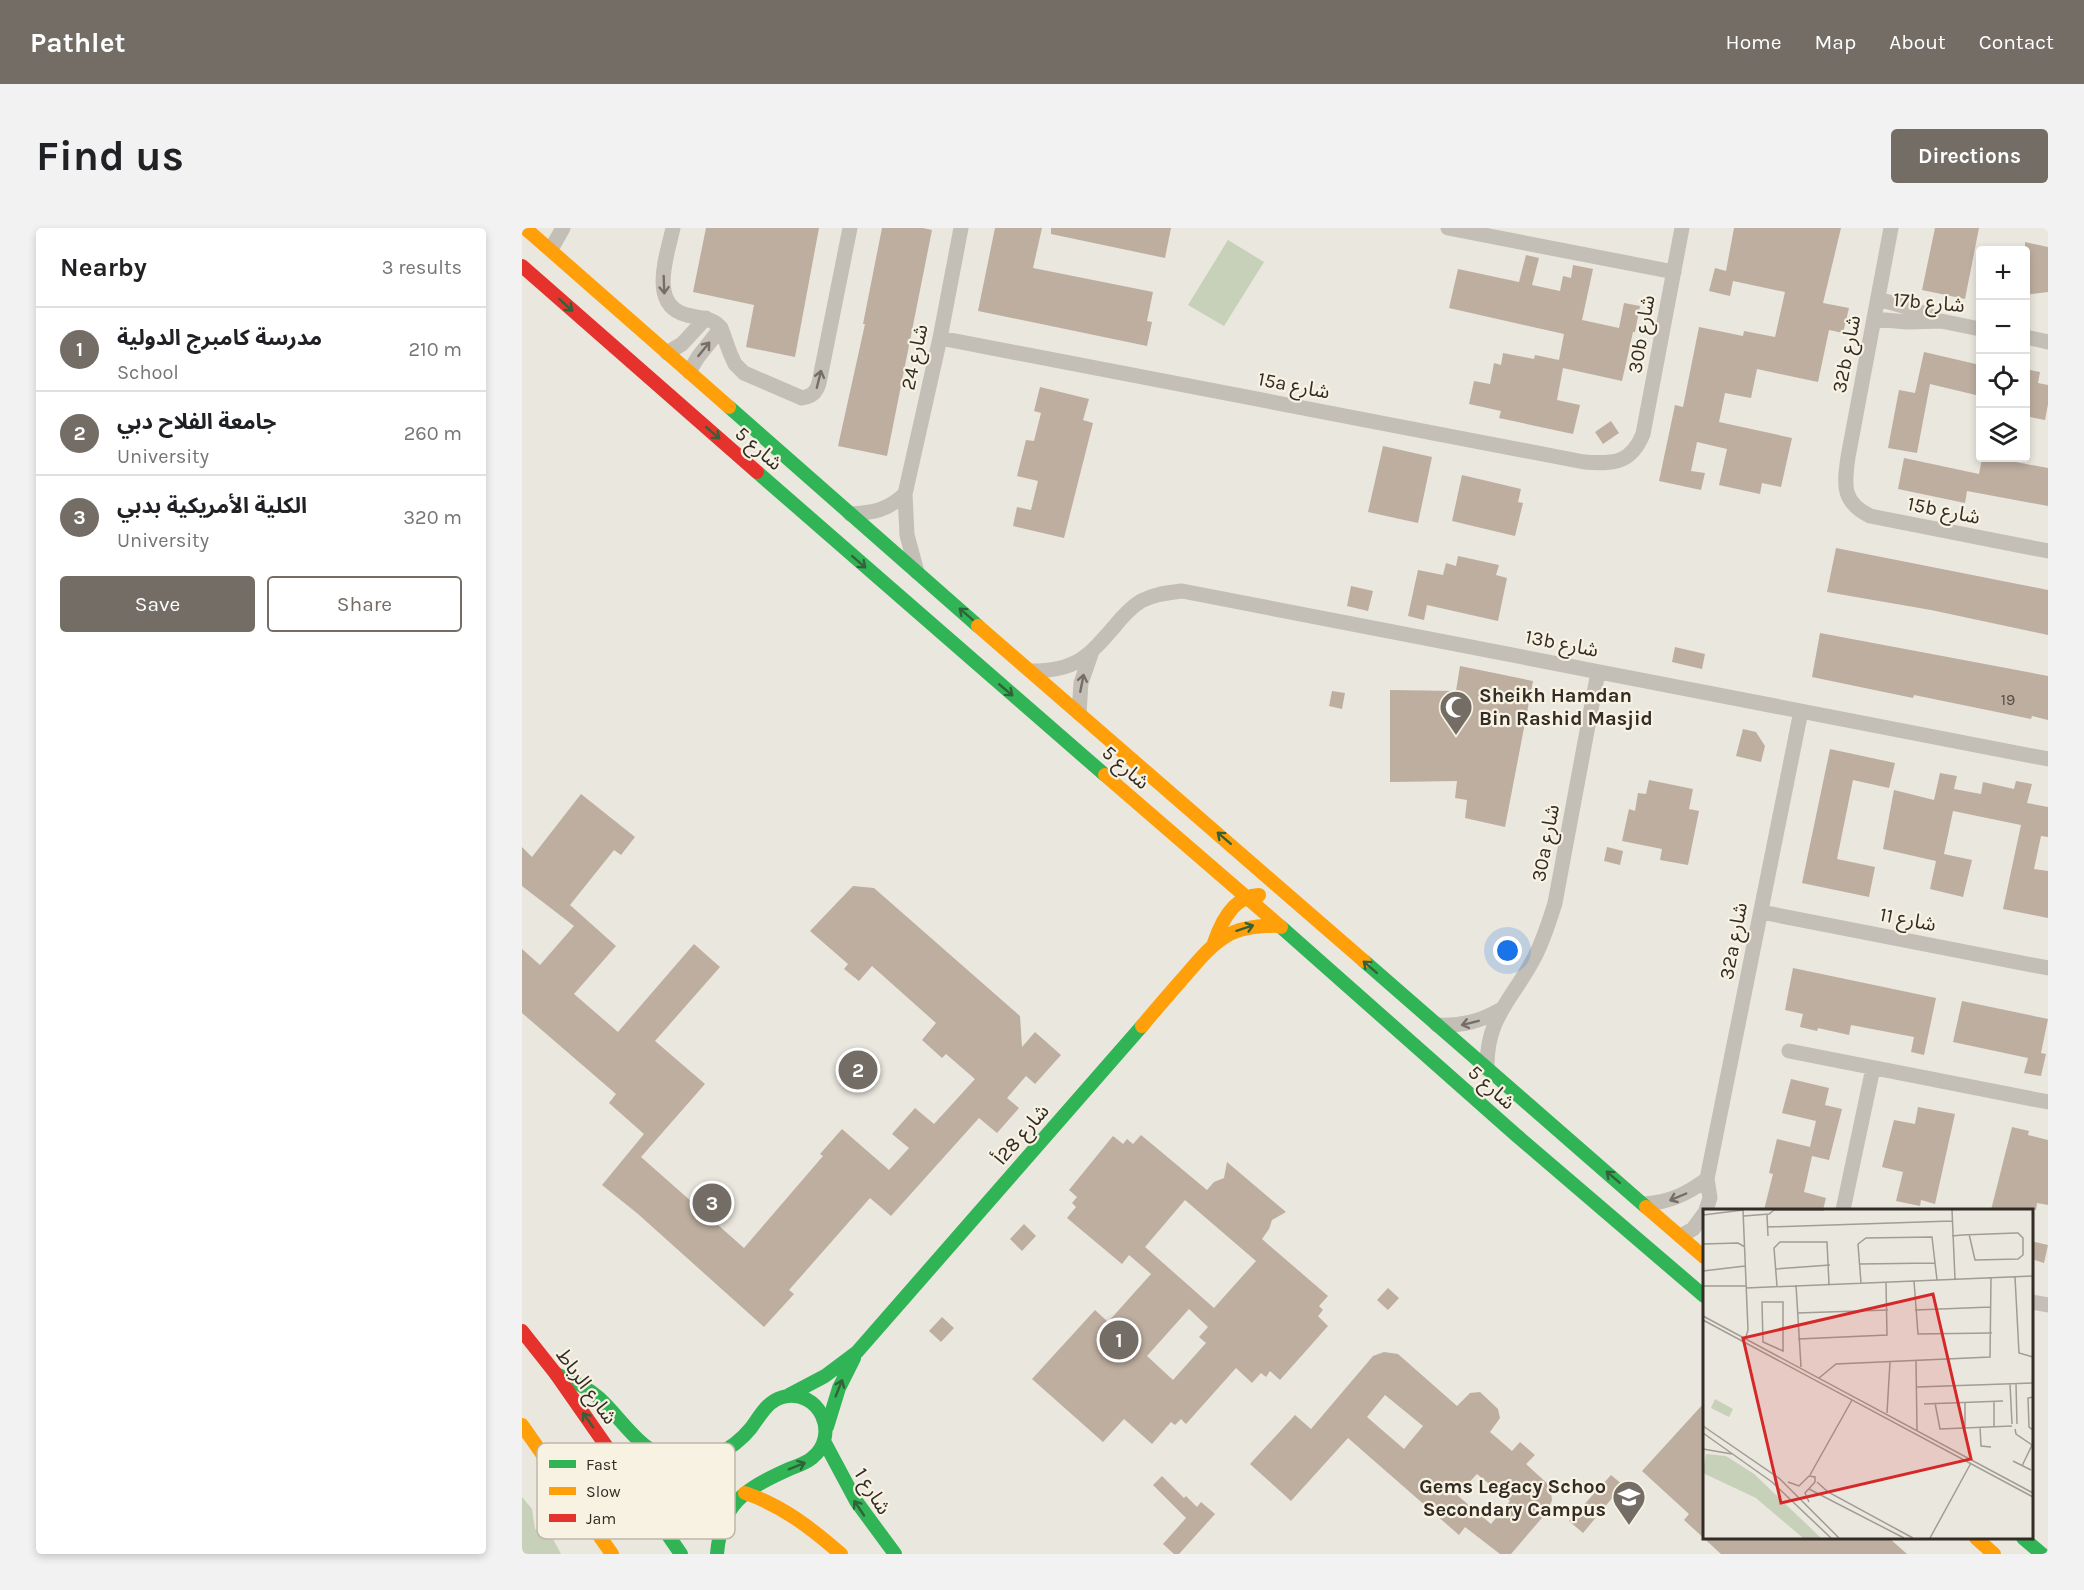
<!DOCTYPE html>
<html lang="en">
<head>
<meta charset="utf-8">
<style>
	:root { --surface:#fff; --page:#f2f2f2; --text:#202124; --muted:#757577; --line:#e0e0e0; --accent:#736d66 }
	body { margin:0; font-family:Karla,"Noto Sans Arabic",sans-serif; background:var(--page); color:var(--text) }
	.controls { position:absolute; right:18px; top:18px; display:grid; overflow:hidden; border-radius:6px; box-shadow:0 3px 9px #0003 }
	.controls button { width:54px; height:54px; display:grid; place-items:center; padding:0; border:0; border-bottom:2px solid var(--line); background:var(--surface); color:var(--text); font:30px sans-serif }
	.you { position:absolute; left:986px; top:723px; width:21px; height:21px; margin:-15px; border:4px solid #fff; border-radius:50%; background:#1a73e8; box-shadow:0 0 0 9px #1a73e833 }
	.badge { display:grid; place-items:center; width:39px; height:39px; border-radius:50%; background:var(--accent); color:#fff; font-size:20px; font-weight:700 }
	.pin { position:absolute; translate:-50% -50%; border:3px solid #fff; box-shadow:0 2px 6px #0006 }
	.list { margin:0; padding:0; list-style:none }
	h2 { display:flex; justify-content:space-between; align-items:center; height:78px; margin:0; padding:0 24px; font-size:26px }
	h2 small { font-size:20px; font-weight:400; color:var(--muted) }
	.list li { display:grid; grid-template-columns:39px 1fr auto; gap:18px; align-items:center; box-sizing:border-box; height:84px; padding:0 24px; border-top:2px solid var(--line) }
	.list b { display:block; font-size:22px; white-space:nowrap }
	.list p { margin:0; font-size:20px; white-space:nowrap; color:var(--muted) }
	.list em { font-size:20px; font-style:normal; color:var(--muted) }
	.actions { display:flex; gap:12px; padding:18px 24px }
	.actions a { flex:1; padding:14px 0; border:2px solid var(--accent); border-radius:6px; text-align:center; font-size:21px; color:var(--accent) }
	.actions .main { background:var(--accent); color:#fff }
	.icon { flex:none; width:33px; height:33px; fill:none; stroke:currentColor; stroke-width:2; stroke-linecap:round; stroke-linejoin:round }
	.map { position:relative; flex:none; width:1526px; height:1326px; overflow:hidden; border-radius:6px }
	header { display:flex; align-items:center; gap:36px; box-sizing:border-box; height:84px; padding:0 30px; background:var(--accent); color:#fff }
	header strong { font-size:28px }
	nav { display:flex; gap:33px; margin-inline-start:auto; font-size:21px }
	.intro { display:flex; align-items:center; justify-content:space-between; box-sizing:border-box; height:144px; padding:0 36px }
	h1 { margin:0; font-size:42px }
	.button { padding:15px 27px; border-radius:6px; background:var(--accent); color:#fff; font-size:21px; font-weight:700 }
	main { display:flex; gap:36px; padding:0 36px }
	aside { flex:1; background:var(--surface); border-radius:6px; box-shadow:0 3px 9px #0003 }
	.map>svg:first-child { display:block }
	.green { fill:#c7d0b8 }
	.building { fill:#bdaea0; fill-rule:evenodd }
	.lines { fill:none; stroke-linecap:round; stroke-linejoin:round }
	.street { stroke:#c3beb6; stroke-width:15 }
	.fast { stroke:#30b455; stroke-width:14 }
	.slow { stroke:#ff9f0a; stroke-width:14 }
	.jam { stroke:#e5322d; stroke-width:14 }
	.oneway { stroke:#746e67 }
	.oneway2 { stroke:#326239 }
	.labels { text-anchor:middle; stroke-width:4.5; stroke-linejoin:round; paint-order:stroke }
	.number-label { font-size:16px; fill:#564c44 }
	.street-label { font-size:20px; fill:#332c26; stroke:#f8f2e3 }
	.poi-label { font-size:20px; font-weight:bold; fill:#332c26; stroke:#f8f2e3; text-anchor:start }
	.inset-road { fill:none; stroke:#a19c94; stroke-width:1.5 }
	.view { fill:#d62828; fill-opacity:0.15; stroke:#d62828; stroke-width:3 }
	.inset-edge { fill:none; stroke:#332c26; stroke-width:3 }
	.key { fill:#f8f2e3; stroke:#bdb7aa; stroke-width:1.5 }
	.key-label { font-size:16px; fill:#332c26 }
</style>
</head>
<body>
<header>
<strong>Pathlet</strong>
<nav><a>Home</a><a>Map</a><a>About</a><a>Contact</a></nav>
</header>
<div class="intro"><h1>Find us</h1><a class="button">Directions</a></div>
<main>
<aside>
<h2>Nearby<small>3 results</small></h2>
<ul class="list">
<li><span class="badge">1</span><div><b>مدرسة كامبرج الدولية</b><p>School</p></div><em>210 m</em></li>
<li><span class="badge">2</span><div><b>جامعة الفلاح دبي</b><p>University</p></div><em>260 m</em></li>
<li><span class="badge">3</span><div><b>الكلية الأمريكية بدبي</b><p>University</p></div><em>320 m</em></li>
</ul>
<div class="actions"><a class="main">Save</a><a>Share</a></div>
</aside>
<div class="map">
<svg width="1526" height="1326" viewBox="0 0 1526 1326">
	<rect width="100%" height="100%" fill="#eae7de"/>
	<path class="green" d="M706 12 742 34 702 98 666 77Z
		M0 1269 10 1281 13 1301 30 1309 39 1326H0Z"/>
	<path class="building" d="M184 0H297L273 129 224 119 232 77 171 64Z
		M360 0H401L410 2 365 228 316 218 343 96H341Z
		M473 0H520L511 40 631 64 625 93 630 94 625 118 456 83Z
		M529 0H649L643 30 529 6Z
		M1212 0H1319L1301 75 1327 80 1321 105 1307 102 1296 154 1235 141 1229 170 1203 165 1197 194 1270 210 1259 259 1240 255 1238 266 1197 257 1205 221 1175 214 1169 243 1183 245 1179 262 1137 253 1153 177 1161 179 1177 99 1221 108 1222 103 1253 109 1263 64 1211 53 1208 68 1187 63 1193 40 1204 43Z
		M1413 0H1457L1443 71 1400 62Z
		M1503 14 1526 19V64L1503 67Z
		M1004 27 1017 30 1010 57 1038 63 1041 48 1049 50 1051 37 1071 41 1060 92 1097 100 1102 75 1118 78 1113 104H1111L1100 153 1041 140 1035 172 1058 177 1051 206 977 190 979 183 947 176 952 153 968 156 972 135 979 137 981 125 1012 131 1013 127 1037 132 1042 106 927 80 936 41 997 54Z
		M1402 124 1458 137V168L1408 156 1395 225 1366 220 1377 162 1393 165Z
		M1503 141 1518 144 1516 155 1526 157V176L1523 192 1503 188Z
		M518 159 567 171 561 192 571 195 542 310 491 298 495 279 509 282 516 253 495 248 504 212 512 213 519 185 512 183Z
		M1089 193 1097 205 1081 216 1073 204Z
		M861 218 910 229 896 295 846 284Z
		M1382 230 1457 246 1460 230H1472L1526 240V278L1445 263 1443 275 1376 261Z
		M940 247 999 261 996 274 1001 275 993 308 930 293Z
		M1314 320 1526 362V407L1409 382 1305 364Z
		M936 328 977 337 974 347 985 350 976 393 905 377 902 392 886 388 896 342 921 347 924 335 934 338Z
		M829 358 851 363 846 383 825 378Z
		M1298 405 1526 448V492L1510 488 1509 491 1392 467 1391 470 1290 449Z
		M1153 419 1183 426 1180 441 1150 434Z
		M938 438 1011 453 983 599 943 590 945 572 933 570 935 553 868 554V462L934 463Z
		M810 463 823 465 820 481 807 478Z
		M1221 501 1234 504 1243 518 1239 534 1214 528Z
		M1308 521 1373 535 1367 560 1331 552 1315 631 1353 639 1347 669 1280 655Z
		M1418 545 1435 548 1432 561 1459 566 1461 554 1492 561 1494 553 1510 556 1505 575 1526 579V609L1519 608 1512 641 1526 643V690L1481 681 1499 597 1431 583 1422 626 1450 632 1441 669 1408 661 1414 633 1361 621 1372 562 1412 572Z
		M1127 552 1171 561 1167 581 1177 583 1166 637 1138 632 1140 621 1100 613 1107 581 1113 583 1116 565 1124 566Z
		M59 566 113 609 99 627 92 622 48 677 94 718 52 766 96 804 172 716 198 739 133 813 183 856 119 929 222 1020 301 928 298 926 320 901 367 942 387 920 370 906 393 880 412 896 453 851 424 826 420 830 400 812 414 795 350 738 337 753 322 741 326 736 288 703 331 658 352 660 498 788 500 819 513 804 539 827 513 856 504 848 485 870 497 880 475 905 457 890 369 988 348 970 267 1062 272 1066 242 1099 116 986 80 957 122 906 87 875 94 866 0 785V721L18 737 52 698 0 658V619L10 629Z
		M1085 619 1101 623 1098 637 1082 633Z
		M1271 740 1414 770 1402 827 1389 824 1392 809 1329 797 1327 807 1296 800 1295 803 1278 799 1281 786 1263 782Z
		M1440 773 1526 791 1519 825 1524 826 1519 848 1502 845 1506 830 1431 814Z
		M1269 851 1307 860 1303 877 1320 881 1307 932 1290 928 1282 964 1304 970 1301 982H1242L1251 946 1247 945 1255 911 1288 919 1294 893 1260 885Z
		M1396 879 1433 886 1413 976 1399 972 1398 978 1374 973 1381 944 1360 939 1372 892 1393 896Z
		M1490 899 1507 903 1506 907 1526 912V977L1515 975 1514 982H1469Z
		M619 907 685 962 692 954 702 950 705 934 764 984 750 992 747 1001 740 1011 806 1068 797 1078 801 1082 796 1088 806 1098 758 1152 748 1143 744 1149 739 1145 730 1155 714 1140 664 1196 659 1191 653 1197 649 1194 630 1216 602 1191 581 1214 510 1151 573 1082 586 1094 629 1046 607 1027 600 1036 545 990 554 979 550 975 555 969 547 962 591 908 601 916 605 911 611 916ZM663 972 734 1033 692 1080 623 1019ZM667 1081 686 1099 677 1109 684 1115 651 1152 625 1128Z
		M502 996 514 1008 500 1023 488 1011Z
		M1509 1013 1526 1017 1522 1035 1509 1031Z
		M866 1060 877 1070 866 1082 855 1072Z
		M420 1089 432 1100 419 1114 407 1103Z
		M862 1124 876 1126 935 1178 948 1165 958 1164 976 1181 978 1190 968 1204 990 1223 998 1214 1013 1227 1004 1236 1028 1258 1030 1272 1025 1284 989 1326H978L943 1299 937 1307 826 1210 769 1273 728 1236 773 1187 789 1201 851 1128ZM863 1167 901 1198 882 1221 845 1189ZM955 1246 988 1273 969 1296 935 1267Z
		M1182 1175V1310H1367L1385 1326H1199L1162 1292 1167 1286 1120 1243Z
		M1089 1247 1101 1257 1061 1305 1047 1293Z
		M640 1248 662 1270 664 1268 675 1279 679 1274 693 1286 657 1326H652L641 1316 664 1290 631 1257Z"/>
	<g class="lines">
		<path class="street" d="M151 0C145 28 126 77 165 87 178 91 190 89 199 100L208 125 213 136 222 145 280 170C290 168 294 165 297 155L328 0
			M926 0 1152 44
			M1369 0 1326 229C1322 258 1320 274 1348 288L1526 323
			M27 20 32 16 41 0
			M1356 71 1388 80 1413 90
			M1352 91 1385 94 1419 93 1458 101
			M1504 109 1526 114
			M418 110 1062 234C1091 236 1109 236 1121 206L1160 0
			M145 125 160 116 184 90
			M167 144 176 129 199 100
			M328 286C351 285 366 282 383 266
			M395 344 385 307 383 266 418 110 439 0
			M509 443C553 443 565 430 592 399 600 389 608 380 619 373 632 366 646 365 660 363L1526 531
			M557 485 559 455 569 426
			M1239 684 1526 740
			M915 797C939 798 957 794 978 782
			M1267 823 1526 874
			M965 841C964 790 989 773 1011 732 1021 714 1027 694 1033 675L1076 444
			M1123 976C1148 974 1165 966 1185 951
			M1184 982 1188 970 1185 951 1279 483
			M1321 982 1351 840
			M1159 1008 1171 1001 1182 986
			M1510 1074 1526 1077"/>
		<path class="fast" d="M207 179 456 398
			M235 244 583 547
			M759 699 994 907 1182 1068
			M842 733 1124 979
			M34 1146C50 1152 65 1159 77 1170 102 1193 118 1225 153 1232 182 1238 211 1222 229 1200 238 1188 245 1173 261 1169 297 1160 319 1207 290 1230 283 1236 274 1238 265 1242 223 1261 199 1276 195 1326
			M267 1167 303 1148 335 1124 620 798
			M305 1199 317 1160 332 1130
			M303 1215 334 1273 373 1326
			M110 1255 159 1326
			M1501 1310 1520 1326"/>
		<path class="slow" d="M3 0 207 179
			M456 398 842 733
			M583 547 759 699
			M692 715C699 694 712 668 737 667
			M620 798C634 781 649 764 663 748 694 712 707 696 758 698
			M1124 979 1182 1029
			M0 1197 90 1326
			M223 1265C261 1278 289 1300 319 1326
			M1454 1310 1472 1326"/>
		<path class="jam" d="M0 38 235 244
			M0 1103 34 1146 110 1255"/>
	</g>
	<defs><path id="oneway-shaft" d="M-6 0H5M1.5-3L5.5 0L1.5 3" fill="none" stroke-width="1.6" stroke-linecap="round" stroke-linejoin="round" transform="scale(1.5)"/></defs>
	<g class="oneway">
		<use href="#oneway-shaft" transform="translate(142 57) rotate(88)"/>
		<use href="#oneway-shaft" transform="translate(182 121) rotate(-51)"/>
		<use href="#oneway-shaft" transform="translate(297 151) rotate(-76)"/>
		<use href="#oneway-shaft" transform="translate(560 455) rotate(-79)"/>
		<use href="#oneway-shaft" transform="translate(948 795) rotate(166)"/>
		<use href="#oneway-shaft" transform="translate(1156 969) rotate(157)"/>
	</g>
	<g class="oneway2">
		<use href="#oneway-shaft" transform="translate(44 77) rotate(42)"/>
		<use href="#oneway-shaft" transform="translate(191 205) rotate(41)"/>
		<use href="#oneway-shaft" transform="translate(337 334) rotate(41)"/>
		<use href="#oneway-shaft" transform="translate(444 386) rotate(-139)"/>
		<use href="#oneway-shaft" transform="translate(484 462) rotate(40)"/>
		<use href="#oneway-shaft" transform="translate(702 610) rotate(-139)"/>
		<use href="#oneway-shaft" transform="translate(723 700) rotate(-18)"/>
		<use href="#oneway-shaft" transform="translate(848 739) rotate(-139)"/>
		<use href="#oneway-shaft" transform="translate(1091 949) rotate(-139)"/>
		<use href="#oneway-shaft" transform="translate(317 1160) rotate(-68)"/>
		<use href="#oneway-shaft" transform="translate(66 1192) rotate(-125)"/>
		<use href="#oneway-shaft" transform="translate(275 1238) rotate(-22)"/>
		<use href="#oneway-shaft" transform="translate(337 1280) rotate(-124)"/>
	</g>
	<defs>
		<symbol id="mosque-pin" viewBox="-11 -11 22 30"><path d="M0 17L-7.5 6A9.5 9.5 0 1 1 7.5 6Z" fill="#736d66" stroke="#f8f2e3"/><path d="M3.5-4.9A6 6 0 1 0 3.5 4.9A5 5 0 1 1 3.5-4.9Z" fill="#fff"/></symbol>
		<symbol id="school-pin" viewBox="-11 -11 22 30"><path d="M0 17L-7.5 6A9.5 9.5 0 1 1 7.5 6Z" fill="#736d66" stroke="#f8f2e3"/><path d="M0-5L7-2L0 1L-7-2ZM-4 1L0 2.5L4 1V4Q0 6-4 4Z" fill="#fff"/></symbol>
	</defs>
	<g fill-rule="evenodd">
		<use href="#mosque-pin" x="915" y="460" width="38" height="52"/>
		<use href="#school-pin" x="1088" y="1250" width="38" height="52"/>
	</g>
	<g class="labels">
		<g class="number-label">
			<text x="1486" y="477">19</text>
		</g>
		<g class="street-label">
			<text transform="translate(1407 74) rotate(5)" y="7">17b شارع</text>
			<text transform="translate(1119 106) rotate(-80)" y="7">30b شارع</text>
			<text transform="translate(1324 126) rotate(-79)" y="7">32b شارع</text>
			<text transform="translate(392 129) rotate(-78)" y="7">شارع 24</text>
			<text transform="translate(772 157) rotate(11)" y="7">15a شارع</text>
			<text transform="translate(237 220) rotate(41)" y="7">شارع 5</text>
			<text transform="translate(1422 282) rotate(11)" y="7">15b شارع</text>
			<text transform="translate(1040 415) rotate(11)" y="7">13b شارع</text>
			<text transform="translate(604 539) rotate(41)" y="7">شارع 5</text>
			<text transform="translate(1023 615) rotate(-79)" y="7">30a شارع</text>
			<text transform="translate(1386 691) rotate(11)" y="7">شارع 11</text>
			<text transform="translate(1211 713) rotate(-79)" y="7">32a شارع</text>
			<text transform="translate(970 859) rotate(42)" y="7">شارع 5</text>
			<text transform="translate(499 906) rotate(-49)" y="7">شارع 28أ</text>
			<text transform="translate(65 1158) rotate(54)" y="7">شارع الرباط</text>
			<text transform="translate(351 1263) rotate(58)" y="7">شارع 1</text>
		</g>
		<g class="poi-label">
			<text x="957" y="474">Sheikh Hamdan<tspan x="957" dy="23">Bin Rashid Masjid</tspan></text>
			<text x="1084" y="1265" text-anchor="end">Gems Legacy Schoo<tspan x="1084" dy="23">Secondary Campus</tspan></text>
		</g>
	</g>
	<g transform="translate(1181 981)">
		<rect width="330" height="330" fill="#eae7de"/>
		<path d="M12 190 30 200 26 208 8 199ZM3 245 23 247 51 265 118 329H100L53 289 0 264Z" fill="#c7d0b8"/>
		<path class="inset-road" d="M40 1 45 121 42 131M71 1H121M249 1 252 70M0 6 40 1M64 6 65 27M41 7 66 5 71 1M64 18 249 12M249 27 259 26 313 24H315L320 29V46L315 50 272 51 266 25M0 35 35 34 42 38M156 55 232 54M72 60 127 56M0 62 42 57M312 68 316 144 330 148M211 72 215 125 289 124M158 74 155 35 163 29 229 28 234 71M93 76 98 158M0 77H43M74 77 71 39 77 33H124L126 75M43 79 330 67M59 93H80V142L60 133ZM212 101 288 98M94 104 185 101M0 107 330 284M0 111 330 288M95 130 184 126 183 73M213 152 214 221M116 169 133 155 287 148 288 69M307 175 309 215M313 175 314 215M214 178 330 174M330 188 325 189 326 218 330 221M291 192V217M262 193V219M232 194 237 220 309 217M221 195 300 192M184 204 187 153M0 217 77 270 136 329M277 218 278 237 288 238M312 220 313 225 329 236 319 257M0 224 69 273 128 329M0 240 29 245M310 252 328 261M107 266 149 191M85 273 96 277 106 267 112 268V273L102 284 106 293M114 273 125 283 210 329M106 280 201 329M227 329 268 254"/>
		<path class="view" d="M230 85 268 250 78 294 40 129Z"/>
		<rect width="330" height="330" class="inset-edge"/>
	</g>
	<rect x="15" y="1215" width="198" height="96" rx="9" class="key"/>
	<rect x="27" y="1232" width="27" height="8" fill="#30b455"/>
	<rect x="27" y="1259" width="27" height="8" fill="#ff9f0a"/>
	<rect x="27" y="1286" width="27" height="8" fill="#e5322d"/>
	<g class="key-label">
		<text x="64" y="1242">Fast</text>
		<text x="64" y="1269">Slow</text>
		<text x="64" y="1296">Jam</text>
	</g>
</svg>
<div class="controls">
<button>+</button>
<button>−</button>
<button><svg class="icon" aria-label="locate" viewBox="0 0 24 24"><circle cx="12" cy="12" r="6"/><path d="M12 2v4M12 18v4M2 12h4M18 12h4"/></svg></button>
<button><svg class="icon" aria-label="layers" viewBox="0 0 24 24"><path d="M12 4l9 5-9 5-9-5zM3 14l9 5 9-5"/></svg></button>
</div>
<div class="you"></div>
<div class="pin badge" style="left:597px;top:1112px">1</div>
<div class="pin badge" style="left:336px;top:842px">2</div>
<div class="pin badge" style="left:190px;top:975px">3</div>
</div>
</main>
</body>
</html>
